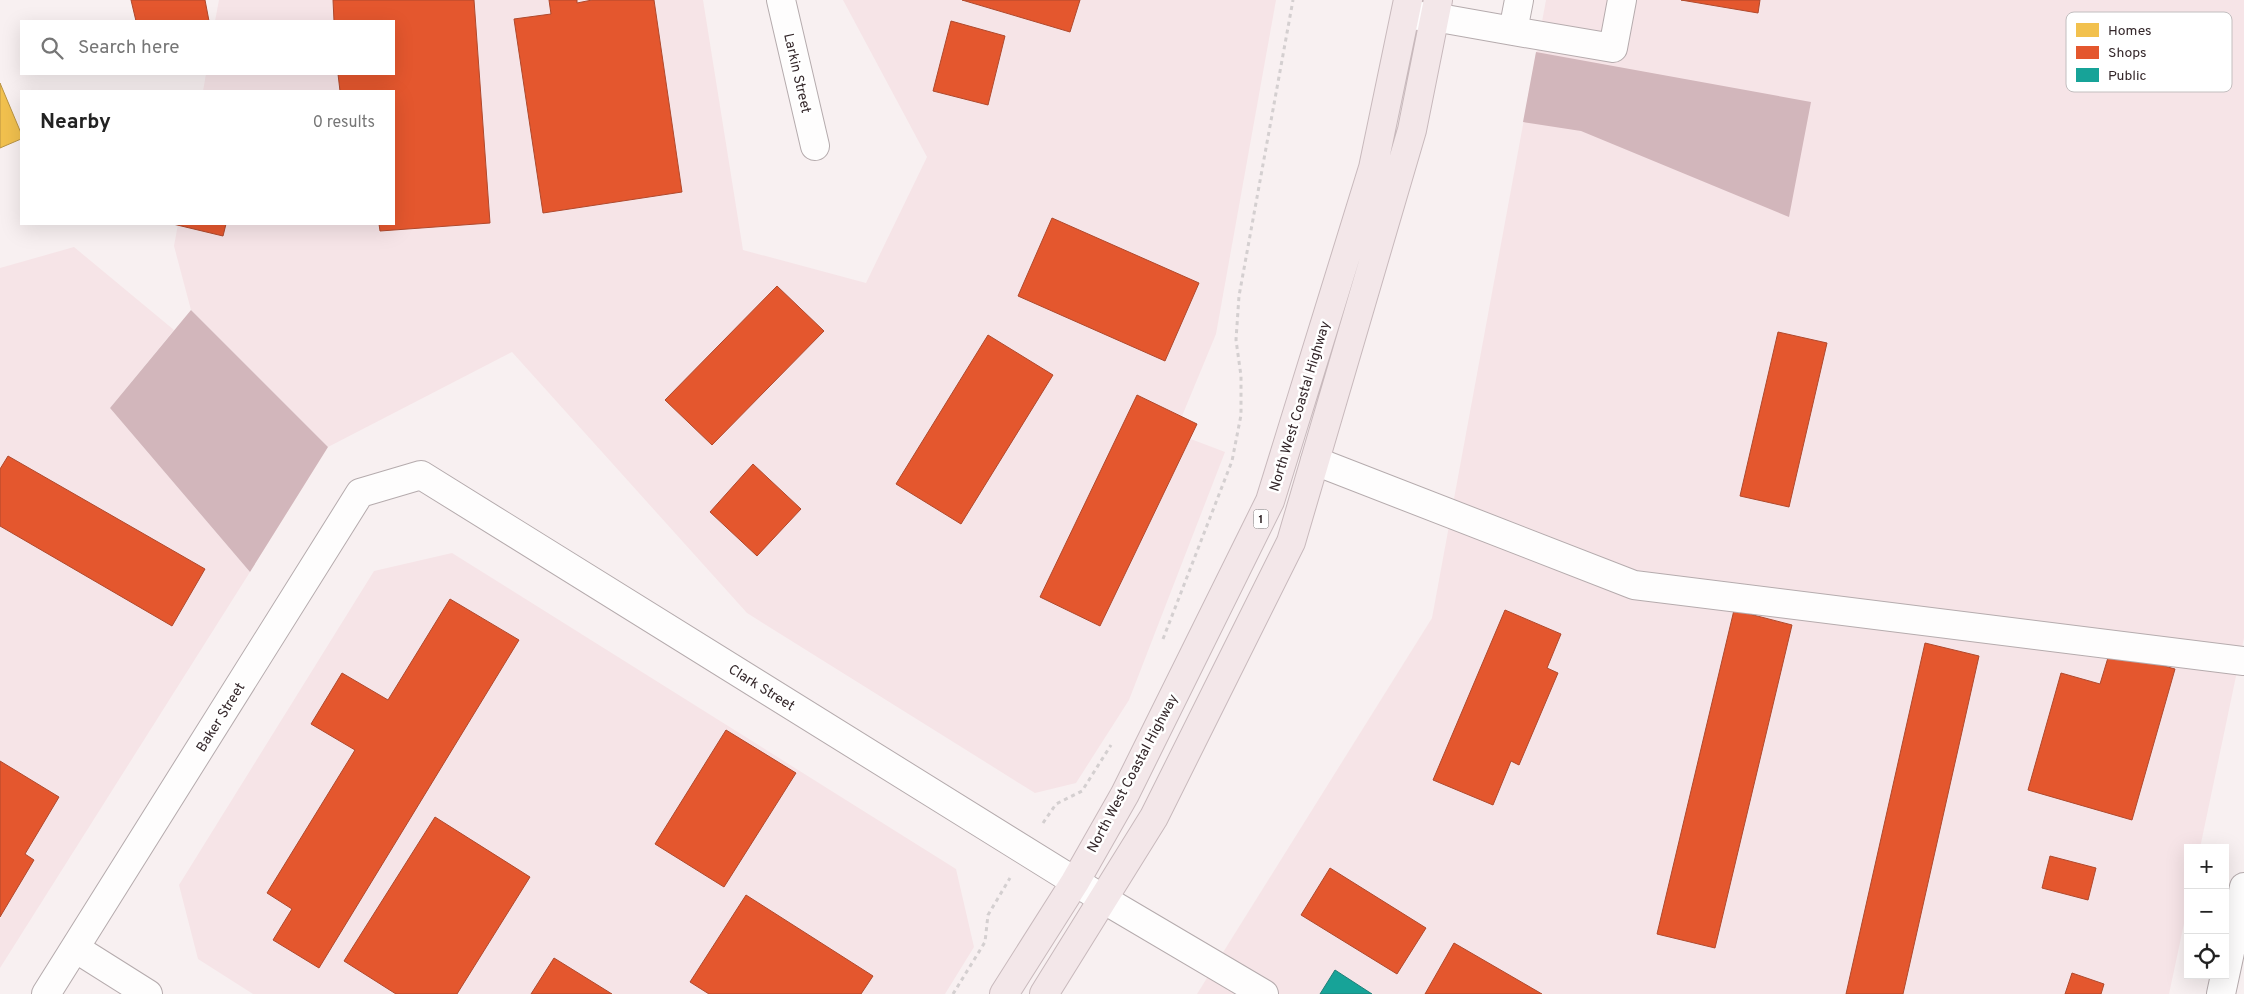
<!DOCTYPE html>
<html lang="en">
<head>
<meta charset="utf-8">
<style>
	:root { --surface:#fff; --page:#f6f6f6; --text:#222; --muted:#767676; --line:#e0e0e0 }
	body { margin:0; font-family:Overpass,sans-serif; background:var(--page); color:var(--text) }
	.controls { position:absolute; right:15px; bottom:15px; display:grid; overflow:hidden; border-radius:0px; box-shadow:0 5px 20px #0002 }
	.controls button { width:45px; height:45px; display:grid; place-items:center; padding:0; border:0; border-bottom:1px solid var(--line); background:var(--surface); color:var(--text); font:25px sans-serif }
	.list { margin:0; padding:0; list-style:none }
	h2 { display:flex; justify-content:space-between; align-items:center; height:65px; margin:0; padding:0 20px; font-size:21px }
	h2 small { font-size:16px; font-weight:400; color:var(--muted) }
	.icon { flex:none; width:28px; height:28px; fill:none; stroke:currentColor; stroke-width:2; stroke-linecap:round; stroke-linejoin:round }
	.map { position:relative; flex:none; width:2244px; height:994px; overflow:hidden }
	.search { position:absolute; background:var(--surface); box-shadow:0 5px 20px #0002; left:20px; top:20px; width:375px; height:55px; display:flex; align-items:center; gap:12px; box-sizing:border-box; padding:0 18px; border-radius:0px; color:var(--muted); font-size:19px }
	.panel { position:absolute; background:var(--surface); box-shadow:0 5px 20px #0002; left:20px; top:90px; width:375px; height:135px; border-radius:0px }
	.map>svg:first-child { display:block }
	.built { fill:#f6e4e7 }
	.water { fill:#d2b6bb }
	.homes { fill:#f2c14e; stroke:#b99343 }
	.shops { fill:#e4572e; stroke:#af492d }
	.public { fill:#17a398; stroke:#207e77 }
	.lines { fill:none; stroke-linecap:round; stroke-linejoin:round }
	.minor-casing { stroke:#b5abad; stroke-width:30 }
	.highway-casing { stroke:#c8b9bc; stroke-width:30 }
	.path { stroke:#d4cfd0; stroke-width:3; stroke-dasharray:4 4; stroke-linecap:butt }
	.minor { stroke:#fefdfd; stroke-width:28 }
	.highway { stroke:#f3e7e9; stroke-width:28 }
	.labels { text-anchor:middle; stroke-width:5; stroke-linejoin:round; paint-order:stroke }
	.shield { fill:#fff; stroke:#71686a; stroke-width:1 }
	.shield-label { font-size:12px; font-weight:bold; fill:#34272a }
	.street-label { font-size:14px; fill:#34272a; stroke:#fff }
	.key { fill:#fff; stroke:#c2bebf; stroke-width:1 }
	.key-label { font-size:14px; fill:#34272a }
</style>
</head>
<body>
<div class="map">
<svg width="2244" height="994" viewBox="0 0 2244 994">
	<rect width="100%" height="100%" fill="#f8f0f1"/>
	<path class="built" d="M219 0H703L743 250 866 283 927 157 843 0H1276L1216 334 1175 433 1225 452 1129 700 1076 783 1035 793 747 613 512 352 328 447 191 310 174 246 178 224H394V91H203L206 74H394V21H215Z
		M1546 0H2244V638L2200 848H2188V905L2169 994H1197L1432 618Z
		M74 247 174 330 110 408 250 572 0 968V268Z
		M452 553 956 869 974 947 945 994H253L198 959 179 885 374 571Z"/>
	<path class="water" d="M1536 52 1811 102 1789 217 1581 131 1523 122Z
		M191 310 328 447 250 572 110 408Z"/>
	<path class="homes" d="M0 83 21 133V139L0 148Z"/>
	<path class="shops" d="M131 0H205L209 21H136Z
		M333 0H474L490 223 380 231 379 224H394V91H340L338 74H394V21H334Z
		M549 0H577V3L592 0H654L682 192 543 213 514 19 551 14Z
		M962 0H1080L1070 32Z
		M1681 0H1760L1758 13Z
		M951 21 1005 36 988 105 933 91Z
		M1052 218 1199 283 1165 361 1018 296Z
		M173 224H226L223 236Z
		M777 286 824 331 712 445 665 400Z
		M1778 332 1827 343 1789 507 1740 496Z
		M988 335 1053 375 961 524 896 484Z
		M1137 395 1197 424 1100 626 1040 597Z
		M8 456 205 569 172 626 0 526V469Z
		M753 464 801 509 757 556 710 512Z
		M450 599 519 640 319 968 273 940 292 909 267 893 355 750 311 724 342 673 388 700Z
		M1505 610 1561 634 1547 668 1558 673 1519 765 1511 761 1493 805 1433 780Z
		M1734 610 1792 625 1715 948 1657 934Z
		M1925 643 1979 656 1903 994H1846Z
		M2110 651 2175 669 2132 820 2028 790 2061 673 2100 684Z
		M726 730 796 773 724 887 655 844Z
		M0 761 59 797 25 854 34 860 0 917Z
		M435 817 530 877 457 994H396L344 961Z
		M2050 856 2096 868 2088 900 2042 888Z
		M1330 868 1426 928 1397 974 1301 915Z
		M746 895 873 976 861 994H709L690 982Z
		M1454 943 1542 994H1425Z
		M554 958 612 994H531Z
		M2072 973 2104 984 2101 994H2065Z"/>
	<path class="public" d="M1335 970 1372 994H1320Z"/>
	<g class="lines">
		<defs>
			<path id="minor" d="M781 0 815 146
				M1406 15 1434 17 1513 31 1519 0
				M1513 31 1613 48 1622 0
				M1315 461 1634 585 2244 661
				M75 948 148 994
				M46 994 360 493 421 475 1103 899 1264 994
				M2221 994 2244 887"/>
			<path id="highway" d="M1004 994 1075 882 1125 794 1270 501 1373 168 1408 0
				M1044 994 1154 817 1291 542 1412 130 1438 0"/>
		</defs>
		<use href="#minor" class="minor-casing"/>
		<use href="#highway" class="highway-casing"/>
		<path class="path" d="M1163 639 1232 461 1241 415V376L1236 340 1239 296 1293 0
			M1043 823 1056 804 1082 791 1111 745
			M953 994 985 942 988 915 1010 878"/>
		<use href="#minor" class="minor"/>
		<use href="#highway" class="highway"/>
	</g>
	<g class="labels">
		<rect class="shield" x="1253.5" y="509.5" width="15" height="19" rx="4"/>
		<g class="shield-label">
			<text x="1261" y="523">1</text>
		</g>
		<g class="street-label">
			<text transform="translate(798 73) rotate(77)" y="5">Larkin Street</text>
			<text transform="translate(1299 406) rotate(-73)" y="5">North West Coastal Highway</text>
			<text transform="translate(762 687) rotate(32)" y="5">Clark Street</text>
			<text transform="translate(220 717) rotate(-58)" y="5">Baker Street</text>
			<text transform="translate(1132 773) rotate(-62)" y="5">North West Coastal Highway</text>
		</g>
	</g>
	<rect x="2066" y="12" width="166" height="80" rx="8" class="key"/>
	<rect x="2076" y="23" width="23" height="14" fill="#f2c14e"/>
	<rect x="2076" y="46" width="23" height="13" fill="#e4572e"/>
	<rect x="2076" y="68" width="23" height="14" fill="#17a398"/>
	<g class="key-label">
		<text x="2108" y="35">Homes</text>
		<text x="2108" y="57">Shops</text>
		<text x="2108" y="80">Public</text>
	</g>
</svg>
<div class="controls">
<button>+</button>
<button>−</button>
<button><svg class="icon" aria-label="locate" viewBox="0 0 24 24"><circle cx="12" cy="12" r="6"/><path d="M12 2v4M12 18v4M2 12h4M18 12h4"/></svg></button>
</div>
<div class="search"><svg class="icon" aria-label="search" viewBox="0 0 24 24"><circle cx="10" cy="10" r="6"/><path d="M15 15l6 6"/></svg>Search here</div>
<section class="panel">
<h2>Nearby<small>0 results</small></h2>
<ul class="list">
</ul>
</section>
</div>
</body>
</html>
